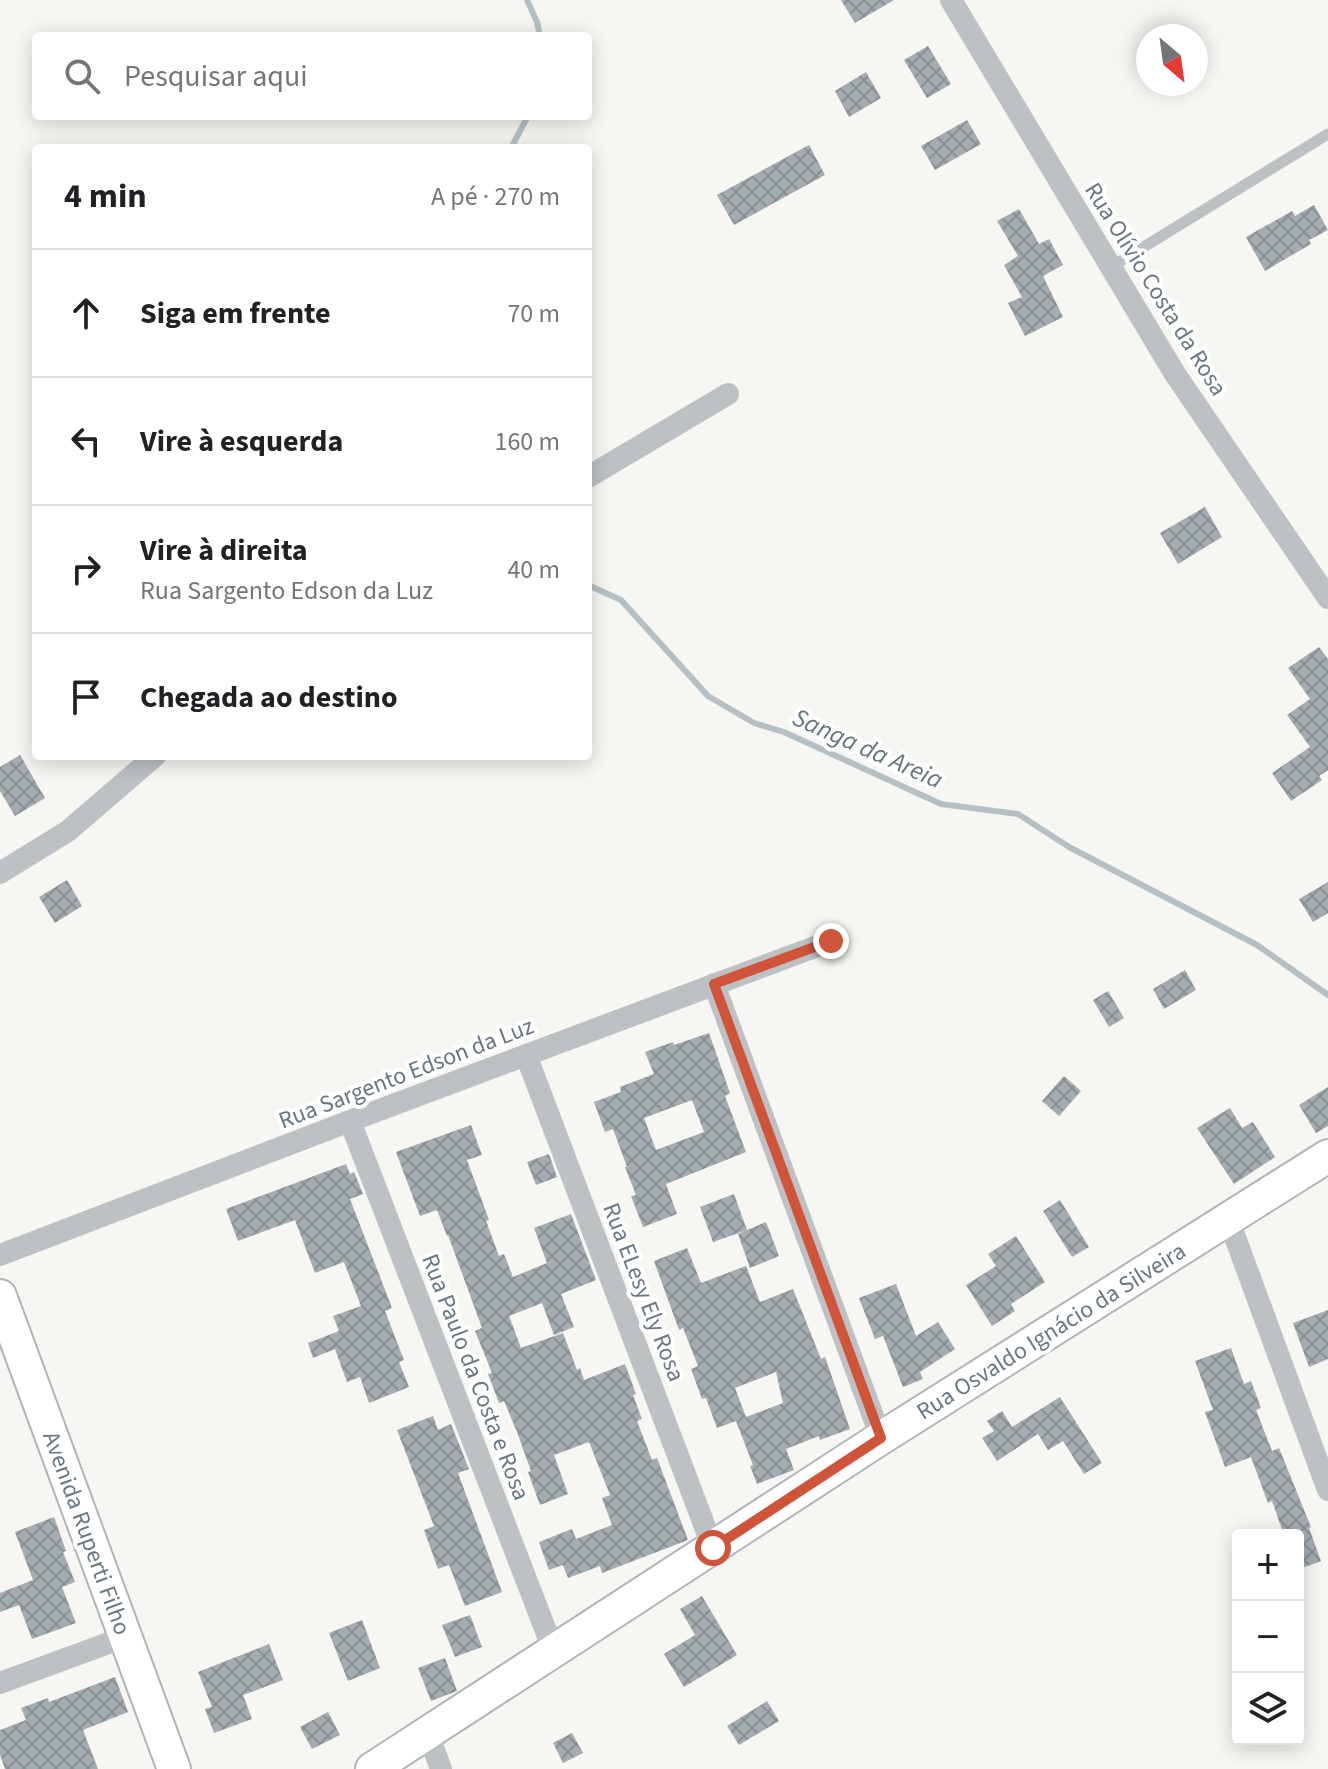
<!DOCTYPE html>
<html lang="pt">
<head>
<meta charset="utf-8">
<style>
	:root { --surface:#fff; --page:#f6f6f6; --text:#202124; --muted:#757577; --line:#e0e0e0 }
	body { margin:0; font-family:"Source Sans 3",sans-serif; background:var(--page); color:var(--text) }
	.controls { position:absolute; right:24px; bottom:24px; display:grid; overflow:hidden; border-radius:8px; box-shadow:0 4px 20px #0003 }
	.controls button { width:72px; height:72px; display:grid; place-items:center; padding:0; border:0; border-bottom:2px solid var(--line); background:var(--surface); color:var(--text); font:40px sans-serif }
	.compass { position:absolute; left:1136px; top:24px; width:72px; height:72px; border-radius:50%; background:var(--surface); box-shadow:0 4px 20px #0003; rotate:151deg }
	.stop { position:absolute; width:24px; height:24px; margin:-18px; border:6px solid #cf5439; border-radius:50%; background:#fff }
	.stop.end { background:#cf5439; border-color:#fff; box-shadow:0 2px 8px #0008 }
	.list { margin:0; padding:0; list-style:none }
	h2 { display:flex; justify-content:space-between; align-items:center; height:104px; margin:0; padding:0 32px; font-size:34px }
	h2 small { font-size:26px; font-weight:400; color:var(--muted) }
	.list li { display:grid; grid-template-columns:52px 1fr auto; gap:24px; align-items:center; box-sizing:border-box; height:128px; padding:0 32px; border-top:2px solid var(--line) }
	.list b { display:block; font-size:30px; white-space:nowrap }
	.list p { margin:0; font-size:26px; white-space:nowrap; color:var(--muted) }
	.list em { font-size:26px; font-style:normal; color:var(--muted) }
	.icon { flex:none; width:44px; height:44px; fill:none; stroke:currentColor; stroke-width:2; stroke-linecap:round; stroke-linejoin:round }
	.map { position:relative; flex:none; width:1328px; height:1769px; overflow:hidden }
	.search { position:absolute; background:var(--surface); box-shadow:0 4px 20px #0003; left:32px; top:32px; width:560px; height:88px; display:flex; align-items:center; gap:20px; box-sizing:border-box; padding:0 28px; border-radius:8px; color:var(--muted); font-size:30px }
	.panel { position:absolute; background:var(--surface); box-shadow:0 4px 20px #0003; left:32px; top:144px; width:560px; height:616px; border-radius:8px }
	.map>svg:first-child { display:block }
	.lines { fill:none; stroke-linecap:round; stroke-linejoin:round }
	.stream { stroke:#b4c0c3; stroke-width:6 }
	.building { fill:url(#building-cross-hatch); fill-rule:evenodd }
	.secondary-casing { stroke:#b0b5b8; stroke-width:36 }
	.lane { stroke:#bdc1c4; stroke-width:11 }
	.street { stroke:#bdc1c4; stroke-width:22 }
	.secondary { stroke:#fff; stroke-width:32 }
	.route { stroke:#cf5439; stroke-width:10 }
	.labels { text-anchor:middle; stroke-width:8; stroke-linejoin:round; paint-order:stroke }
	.street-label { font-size:24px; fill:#687780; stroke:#fff }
	.water-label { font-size:26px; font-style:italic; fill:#64777d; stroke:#fff }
</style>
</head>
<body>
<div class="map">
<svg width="1328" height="1769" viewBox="0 0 1328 1769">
	<defs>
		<pattern id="building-cross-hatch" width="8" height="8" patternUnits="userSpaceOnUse" patternTransform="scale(2)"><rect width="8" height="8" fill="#a5acb1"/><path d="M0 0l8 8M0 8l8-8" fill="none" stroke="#8a9195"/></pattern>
	</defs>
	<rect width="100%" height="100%" fill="#f6f6f3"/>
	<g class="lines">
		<path class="stream" d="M527 0 537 22 540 36
			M511 148 528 116
			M588 585 621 600 708 696 754 723 784 732 941 804 1018 814 1069 847 1257 945 1328 995"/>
	</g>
	<path class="building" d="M841 0H894L855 23Z
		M928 46 951 84 927 98 904 60Z
		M866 72 881 98 849 117 835 91Z
		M967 120 981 144 935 170 921 146Z
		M809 145 825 175 734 225 717 195Z
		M1314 205 1328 230 1309 240 1311 244 1265 271 1246 237 1292 211 1295 216Z
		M1019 209 1039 244 1049 239 1063 265 1043 276 1063 317 1025 336 1008 303 1022 297 1004 265 1018 256 997 221Z
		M1205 507 1222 537 1178 564 1160 533Z
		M1319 647 1328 659V770L1319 776 1322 780 1291 801 1272 773 1310 747 1287 715 1310 699 1288 668Z
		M20 755 45 798 15 816 0 791V767Z
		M67 880 82 906 55 923 39 897Z
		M1328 882V913L1313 922 1299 899Z
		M1185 970 1196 990 1164 1009 1153 989Z
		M1108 991 1124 1018 1109 1027 1093 1000Z
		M709 1033 730 1093 725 1096 746 1152 666 1184 677 1214 643 1227 631 1196 636 1195 625 1167H627L613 1129 605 1132 594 1102 621 1092 620 1087 654 1074 645 1052 673 1042 674 1045ZM692 1100 704 1132 656 1150 644 1118Z
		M1064 1076 1081 1091 1059 1116 1042 1101Z
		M1328 1087V1126L1316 1133 1299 1105Z
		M1230 1108 1242 1128 1253 1122 1275 1157 1234 1184 1197 1128Z
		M471 1125 482 1155 467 1160 489 1220 486 1221 499 1256 504 1254 513 1277 547 1263 534 1228 571 1214 596 1280 561 1294 574 1327 554 1335 542 1303 509 1316 521 1348 563 1333 577 1370 580 1368 584 1380 625 1364 636 1394 633 1395 642 1419 637 1421 652 1460 657 1458 688 1540 602 1573 600 1566 568 1578 563 1565 549 1570 539 1542 572 1529 576 1539 612 1525 602 1498 610 1495 589 1442 554 1455 568 1494 540 1505 528 1472 531 1471 517 1432 504 1401 499 1403 488 1374 492 1373 475 1331 482 1328 448 1235 447 1236 437 1210 420 1216 396 1152Z
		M549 1154 557 1177 536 1185 527 1162Z
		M346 1164 350 1174 354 1172 363 1194 350 1199 392 1308 385 1311 404 1360 399 1362 409 1387 369 1403 360 1377 347 1382 335 1349 313 1358 308 1343 339 1331 333 1316 361 1306 344 1262 315 1273 295 1220 238 1241 226 1209Z
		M734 1194 747 1230 713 1242 700 1207Z
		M1060 1200 1089 1247 1072 1257 1043 1211Z
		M766 1222 779 1256 750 1268 738 1234Z
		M1016 1236 1045 1282 1011 1304 1015 1311 992 1326 966 1285 996 1266 988 1254Z
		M687 1248 701 1283 746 1266 760 1302 793 1289 821 1359 825 1357 850 1429 820 1440 819 1436 786 1449 794 1470 757 1484 750 1466 753 1465 736 1421 717 1428 706 1398 702 1399 691 1369 698 1366 683 1328 679 1330 654 1261ZM776 1372 783 1403 746 1417 735 1388Z
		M896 1284 916 1336 938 1322 955 1349 920 1372 923 1379 903 1387 883 1336 875 1339 859 1298Z
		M1328 1310V1359L1309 1367 1293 1323Z
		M1231 1348 1244 1384 1251 1381 1261 1408 1256 1410 1272 1451 1279 1448 1311 1527 1309 1528 1321 1561 1302 1568 1298 1558V1535H1284L1272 1501 1268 1503 1251 1457 1225 1467 1205 1412 1213 1410 1195 1361Z
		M1060 1397 1102 1463 1084 1474 1063 1441 1048 1450 1038 1434 997 1461 982 1438 994 1431 987 1421 1002 1411 1012 1427Z
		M433 1416 438 1430 451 1424 469 1469 458 1473 502 1592 465 1606 449 1565 438 1569 424 1530 434 1526 397 1430Z
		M54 1517 66 1551 63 1552 75 1582 62 1587 76 1623 32 1639 19 1605 0 1612V1593L33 1580 15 1532Z
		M702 1596 737 1655 684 1687 664 1654 695 1635 680 1609Z
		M470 1615 482 1647 455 1657 442 1625Z
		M362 1620 380 1668 348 1681 329 1633Z
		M269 1644 283 1680 243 1695 252 1719 214 1733 205 1709 212 1707 198 1672Z
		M445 1658 457 1691 431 1701 418 1668Z
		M115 1677 128 1712 83 1730 98 1769H5L0 1755V1730L26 1720 21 1708 48 1698 49 1702Z
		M767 1701 779 1721 739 1745 727 1726Z
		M328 1712 340 1735 312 1749 300 1727Z
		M572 1733 583 1753 563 1763 553 1743Z"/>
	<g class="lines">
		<defs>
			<path id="secondary" d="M0 1296 174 1769
				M372 1769 881 1438 1328 1156"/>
		</defs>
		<use href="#secondary" class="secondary-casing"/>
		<path class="lane" d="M1111 267 1328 134"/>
		<path class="street" d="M951 0 1175 374 1328 598
			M588 477 728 394
			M0 873 68 831 155 756
			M714 984 881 1438
			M526 1055 713 1548
			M350 1121 554 1652
			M1228 1218 1328 1490
			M0 1255 350 1121 831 941
			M0 1683 125 1637
			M428 1734 441 1769"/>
		<use href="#secondary" class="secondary"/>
	</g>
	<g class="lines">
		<path class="route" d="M713 1548 881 1438 714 984 831 941"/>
	</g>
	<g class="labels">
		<g class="street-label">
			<text transform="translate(1156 289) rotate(58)" y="8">Rua Olívio Costa da Rosa</text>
			<text transform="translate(406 1073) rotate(-21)" y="8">Rua Sargento Edson da Luz</text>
			<text transform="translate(644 1292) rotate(69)" y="8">Rua ELesy Ely Rosa</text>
			<text transform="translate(1051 1331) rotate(-32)" y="8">Rua Osvaldo Ignácio da Silveira</text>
			<text transform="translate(476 1377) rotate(69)" y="8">Rua Paulo da Costa e Rosa</text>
			<text transform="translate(87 1533) rotate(70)" y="8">Avenida Ruperti Filho</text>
		</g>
		<g class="water-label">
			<text transform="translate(868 748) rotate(24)" y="9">Sanga da Areia</text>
		</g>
	</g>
</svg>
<div class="controls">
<button>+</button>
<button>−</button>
<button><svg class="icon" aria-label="layers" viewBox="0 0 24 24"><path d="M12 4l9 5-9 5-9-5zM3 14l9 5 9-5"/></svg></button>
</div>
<svg class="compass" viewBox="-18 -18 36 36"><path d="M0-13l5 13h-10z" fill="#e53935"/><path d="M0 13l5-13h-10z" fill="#757577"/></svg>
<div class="stop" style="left:713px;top:1548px"></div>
<div class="stop end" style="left:831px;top:941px"></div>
<div class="search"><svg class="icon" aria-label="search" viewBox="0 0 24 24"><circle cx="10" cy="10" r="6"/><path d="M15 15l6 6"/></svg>Pesquisar aqui</div>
<section class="panel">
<h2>4 min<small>A pé · 270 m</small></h2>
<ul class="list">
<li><svg class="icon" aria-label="ahead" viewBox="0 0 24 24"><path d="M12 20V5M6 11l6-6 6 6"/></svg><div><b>Siga em frente</b></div><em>70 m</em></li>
<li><svg class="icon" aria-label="left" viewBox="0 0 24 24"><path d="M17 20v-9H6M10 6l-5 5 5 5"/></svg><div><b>Vire à esquerda</b></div><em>160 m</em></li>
<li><svg class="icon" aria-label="right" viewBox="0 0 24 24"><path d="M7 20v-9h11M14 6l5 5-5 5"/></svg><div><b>Vire à direita</b><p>Rua Sargento Edson da Luz</p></div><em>40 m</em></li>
<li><svg class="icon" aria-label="arrive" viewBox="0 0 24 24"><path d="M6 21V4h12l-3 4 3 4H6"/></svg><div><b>Chegada ao destino</b></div></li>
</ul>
</section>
</div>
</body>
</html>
